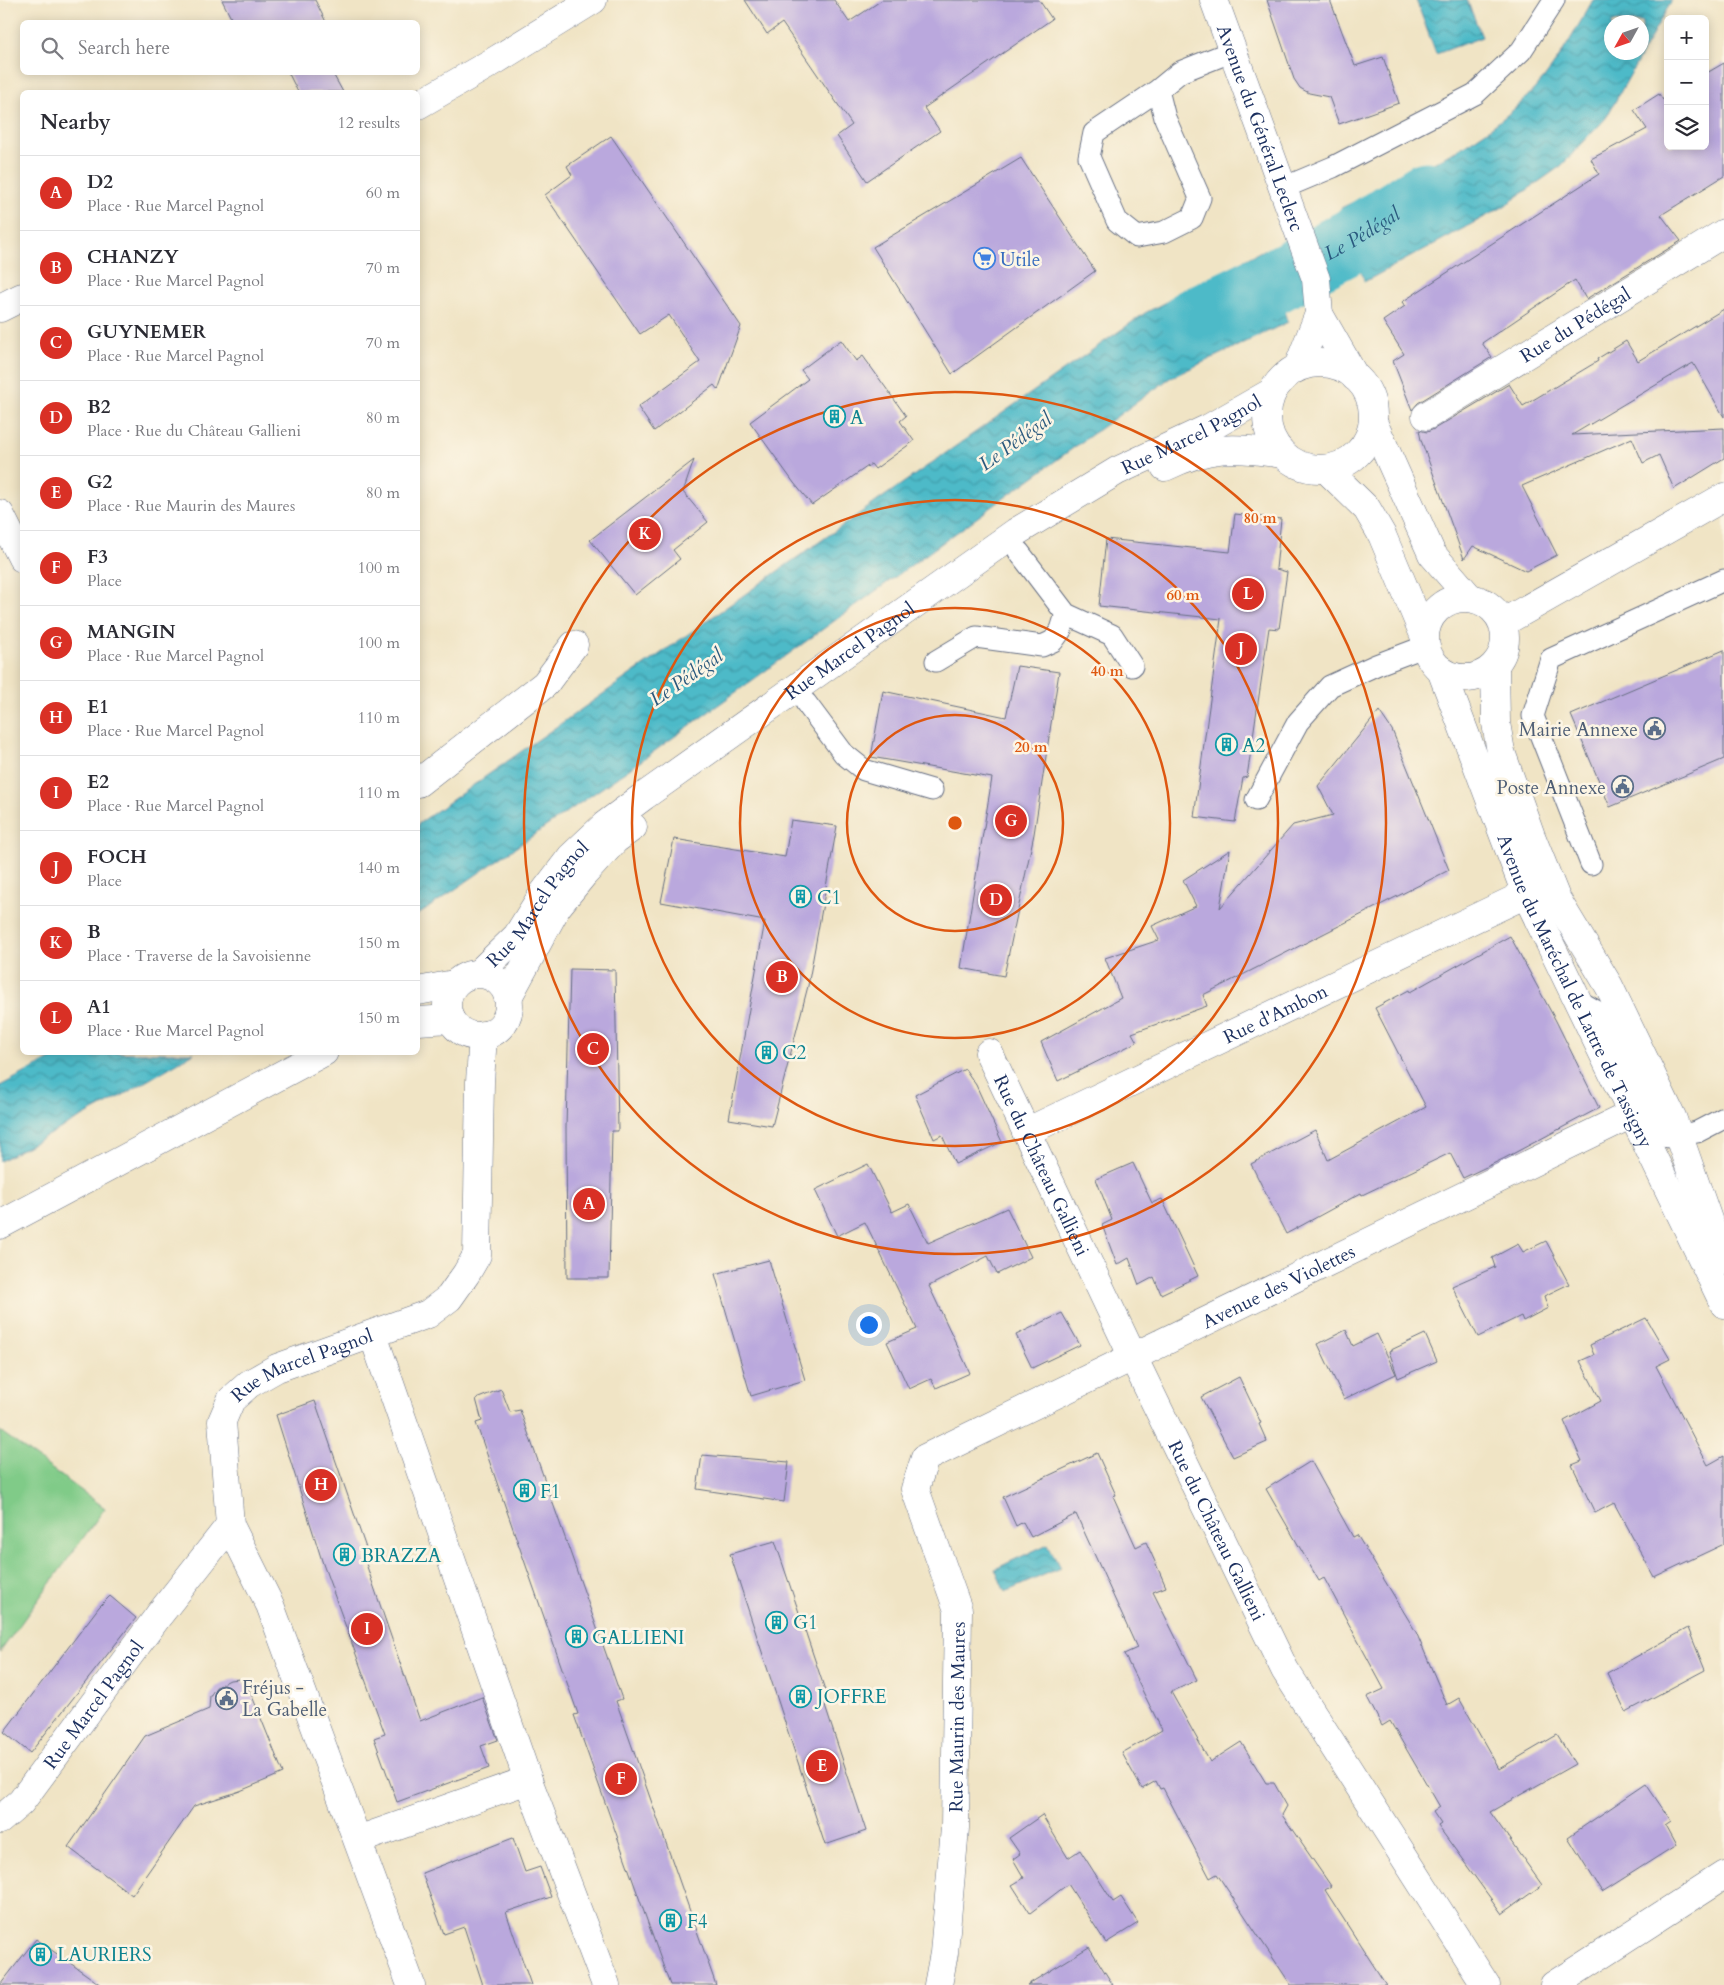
<!DOCTYPE html>
<html lang="en">
<head>
<meta charset="utf-8">
<style>
	:root { --surface:#fff; --page:#f2f2f3; --text:#2b2b33; --muted:#7c7c81; --line:#e1e1e2; --accent:#d93025 }
	body { margin:0; font-family:Cardo,serif; background:var(--page); color:var(--text) }
	.controls { position:absolute; right:15px; top:15px; display:grid; overflow:hidden; border-radius:8px; box-shadow:0 2px 12px #0003 }
	.controls button { width:45px; height:45px; display:grid; place-items:center; padding:0; border:0; border-bottom:1px solid var(--line); background:var(--surface); color:var(--text); font:25px sans-serif }
	.compass { position:absolute; left:1604px; top:15px; width:45px; height:45px; border-radius:50%; background:var(--surface); box-shadow:0 2px 12px #0003; rotate:230deg }
	.you { position:absolute; left:868px; top:1324px; width:18px; height:18px; margin:-12px; border:4px solid #fff; border-radius:50%; background:#1a73e8; box-shadow:0 0 0 8px #1a73e833 }
	.badge { display:grid; place-items:center; width:32px; height:32px; border-radius:50%; background:var(--accent); color:#fff; font-size:16px; font-weight:700 }
	.pin { position:absolute; translate:-50% -50%; border:2px solid #fff; box-shadow:0 1px 5px #0006 }
	.list { margin:0; padding:0; list-style:none }
	h2 { display:flex; justify-content:space-between; align-items:center; height:65px; margin:0; padding:0 20px; font-size:21px }
	h2 small { font-size:16px; font-weight:400; color:var(--muted) }
	.list li { display:grid; grid-template-columns:32px 1fr auto; gap:15px; align-items:center; box-sizing:border-box; height:75px; padding:0 20px; border-top:1px solid var(--line) }
	.list b { display:block; font-size:19px; white-space:nowrap }
	.list p { margin:0; font-size:16px; white-space:nowrap; color:var(--muted) }
	.list em { font-size:16px; font-style:normal; color:var(--muted) }
	.icon { flex:none; width:28px; height:28px; fill:none; stroke:currentColor; stroke-width:2; stroke-linecap:round; stroke-linejoin:round }
	.map { position:relative; flex:none; width:1724px; height:1985px; overflow:hidden }
	.search { position:absolute; background:var(--surface); box-shadow:0 2px 12px #0003; left:20px; top:20px; width:400px; height:55px; display:flex; align-items:center; gap:12px; box-sizing:border-box; padding:0 18px; border-radius:8px; color:var(--muted); font-size:19px }
	.panel { position:absolute; background:var(--surface); box-shadow:0 2px 12px #0003; left:20px; top:90px; width:400px; height:965px; border-radius:8px }
	.map>svg:first-child { display:block }
	.park { fill:#80cb88; stroke:#4e7d73 }
	.water { fill:url(#water-waves); stroke:#347493; fill-rule:evenodd }
	.pier { fill:#f0e4c5 }
	.lines { fill:none; stroke-linecap:round; stroke-linejoin:round }
	.river { stroke:#4dbac8; stroke-width:65 }
	.building { fill:#baa8dd }
	.service-casing { stroke:#666e82; stroke-width:23 }
	.minor-casing { stroke:#666e82; stroke-width:29 }
	.secondary-casing { stroke:#666e82; stroke-width:29 }
	.service { stroke:#fff; stroke-width:21 }
	.minor { stroke:#fff; stroke-width:28 }
	.secondary { stroke:#fff; stroke-width:28 }
	.ring { fill:none; stroke:#de5710; stroke-width:2.5 }
	.labels { text-anchor:middle; stroke-width:5; stroke-linejoin:round; paint-order:stroke }
	.street-label { font-size:19px; fill:#1b2f5e; stroke:#fcf5e5 }
	.shop-label { font-size:19px; fill:#366cbe; stroke:#fcf5e5; text-anchor:start }
	.culture-label { font-size:19px; fill:#0d838f; stroke:#fcf5e5; text-anchor:start }
	.service-label { font-size:19px; fill:#4e5e75; stroke:#fcf5e5; text-anchor:end }
	.water-label { font-size:20px; font-style:italic; fill:#2a597e; stroke:#fcf5e5 }
	.centre { fill:#de5710; stroke:#fcf5e5; stroke-width:2.5 }
	.ring-label { font-size:15px; text-anchor:middle; font-weight:bold; fill:#de5710; stroke:#fcf5e5; stroke-width:5; stroke-linejoin:round; paint-order:stroke }
</style>
</head>
<body>
<div class="map">
<svg width="1724" height="1985" viewBox="0 0 1724 1985">
	<defs>
		<pattern id="water-waves" width="16" height="10" patternUnits="userSpaceOnUse" patternTransform="scale(1.25)"><rect width="16" height="10" fill="#4dbac8"/><path d="M0 5q4-4 8 0t8 0" fill="none" stroke="#3f98a6"/></pattern>
	</defs>
	<rect width="100%" height="100%" fill="#fcf5e5"/>
	<filter id="ink" filterUnits="userSpaceOnUse"><feTurbulence type="fractalNoise" baseFrequency=".02" numOctaves="2"/><feDisplacementMap in="SourceGraphic" scale="10" xChannelSelector="R" yChannelSelector="G"/><feConvolveMatrix kernelMatrix="1 2 1 2 8 2 1 2 1" color-interpolation-filters="sRGB"/></filter>
	<filter id="wash" filterUnits="userSpaceOnUse"><feTurbulence type="fractalNoise" baseFrequency=".0096" numOctaves="4" result="noise"/><feDisplacementMap in="SourceGraphic" scale="20" xChannelSelector="R" yChannelSelector="G"/><feGaussianBlur stdDeviation="1.12" result="paint"/><feColorMatrix in="noise" values="0 0 0 0 0 0 0 0 0 0 0 0 0 0 0 0 0 1.4 0 .05"/><feComposite in="paint" operator="in"/></filter>
	<g filter="url(#wash)">
		<rect width="100%" height="100%" fill="#f0e4c5"/>
		<path class="park" d="M0 1431 105 1508 0 1652Z"/>
		<path class="water" d="M1416 0H1467L1482 37 1436 54Z
			M1593 0H1672L1606 118 1561 166 1503 207 1364 282 1341 208C1413 173 1492 142 1544 78 1563 54 1578 26 1593 0ZM1612 22H1642V52H1612Z
			M1265 249 1288 322 1170 378 638 763 418 915V824L1145 313Z
			M62 1053V1052L194 1053 123 1095 0 1161V1086Z
			M1048 1544 1060 1568 1005 1592 995 1569Z"/>
		<path class="pier" d="M1341 208 1364 282 1362 284 1339 210Z
			M1267 247 1291 321 1288 322 1265 249Z"/>
		<g class="lines">
			<path class="river" id="s1" d="M1194 320 1275 281 1351 241 1426 194"/>
		</g>
		<g id="blocks">
			<path class="building" d="M222 0H315L326 22H233Z
				M745 0H834L849 22 882 0H1039L1052 19 924 108 940 131 867 181 837 136 852 125 782 23 767 34Z
				M1267 0H1330L1355 66 1383 57 1399 103 1339 124 1329 97 1309 93 1300 88 1294 79Z
				M1724 63V176L1661 215 1681 241 1586 299 1575 280 1482 343 1492 357 1418 403 1412 410 1393 361 1404 354 1383 321 1405 306 1402 302 1599 174 1591 159 1647 129 1634 110 1659 94 1663 100 1668 97V146H1705V74Z
				M288 72H337L333 74 343 92H298Z
				M611 136 741 326 718 390 714 385 654 431 638 407 700 362 669 315 640 334 545 195 572 175 567 166Z
				M1021 158 1095 271 952 374 873 247Z
				M1724 309V417L1693 363 1572 435 1724 428V458L1674 489 1659 455 1643 463 1632 438 1522 486 1557 555 1526 571 1473 546 1464 559 1421 440 1419 430 1427 432 1434 429 1509 384 1523 406 1598 361 1597 359 1626 341 1638 361Z
				M841 340 856 361 863 356 906 416 900 421 914 441 875 469 871 464 812 505 794 483 750 422 808 379 801 370Z
				M694 460 683 492 708 522 673 550 680 559 635 595 590 540Z
				M1235 514 1281 519 1276 569 1287 572 1279 629 1269 628 1247 777 1243 778 1235 822 1194 817 1221 619 1099 606 1106 539 1230 552Z
				M1724 650V759L1610 807 1571 715Z
				M1017 666 1059 672 1034 834 1004 976 961 968 992 778 871 757 883 691 1006 717Z
				M1379 711 1392 730 1449 870 1203 995 1207 1006 1132 1033 1137 1042 1058 1081 1041 1042 1121 998 1105 958 1159 940 1152 926 1196 906 1183 880 1230 850 1220 908 1293 825 1333 815 1318 786Z
				M791 820 837 826 808 986 772 1126 729 1119 765 921 661 902 674 839 785 857Z
				M1510 936 1556 1021 1599 1108 1503 1159 1463 1178 1450 1153 1362 1195 1361 1193 1286 1234 1251 1164 1315 1130 1328 1160 1426 1107 1375 1008 1409 990 1410 992Z
				M570 969 615 970 618 1131H612L609 1278H567L566 1128Z
				M965 1069 976 1085 1002 1142 955 1164 942 1135 934 1139 915 1095Z
				M1133 1163 1152 1203 1162 1199 1198 1276 1161 1294 1154 1277 1139 1285 1129 1258 1117 1265 1102 1225 1112 1220 1096 1179Z
				M868 1164 892 1212 909 1204 928 1243 1007 1208 1031 1257 997 1274 988 1256 929 1286 970 1373 936 1388 931 1379 909 1389 887 1342 917 1329 865 1222 837 1236 815 1190Z
				M1546 1241 1569 1284 1544 1296 1548 1308 1523 1321 1521 1316 1478 1337 1452 1286 1495 1267 1492 1258 1518 1244 1523 1252Z
				M769 1260 805 1380 751 1396 715 1274Z
				M1062 1313 1080 1345 1032 1368 1016 1335Z
				M1646 1318 1670 1359 1656 1366 1708 1465 1724 1456V1544L1654 1577 1614 1503 1595 1513 1572 1465 1582 1461 1564 1421 1601 1401 1580 1361 1594 1355 1590 1345Z
				M1346 1330 1353 1346 1377 1334 1396 1374 1344 1399 1318 1344Z
				M1425 1334 1437 1361 1398 1378 1389 1351Z
				M1239 1377 1261 1423 1259 1424 1267 1442 1233 1457 1201 1397Z
				M501 1389 510 1412 520 1410 622 1699 616 1701 716 1985H670L574 1715 578 1714 476 1423 482 1421 476 1399Z
				M315 1401 368 1554 363 1555 420 1721 482 1697 498 1740 481 1746 489 1768 397 1802 374 1738 385 1734 323 1564 276 1415Z
				M1097 1453 1116 1495 1113 1496 1136 1547 1146 1542 1156 1564 1166 1587 1153 1592 1197 1680 1171 1692 1210 1762 1241 1742 1266 1783H1274L1287 1806 1282 1815 1331 1886 1325 1890 1386 1985H1291L1217 1874 1210 1878 1163 1788 1160 1789 1156 1781 1142 1789 1122 1753 1162 1730 1124 1654 1137 1648 1076 1514 1031 1537 1023 1522 1016 1526 1003 1497Z
				M702 1455 789 1462 784 1502 697 1489Z
				M1311 1461 1353 1537 1357 1535 1416 1632 1447 1705 1459 1698 1499 1769 1557 1735 1575 1764 1490 1812 1542 1885 1502 1914 1438 1826 1441 1824 1433 1812 1440 1807 1390 1721 1382 1726 1367 1697 1384 1689 1324 1578 1319 1581 1266 1489Z
				M775 1541 825 1690 820 1691 866 1831 825 1845 730 1554Z
				M110 1596 136 1618 30 1753 4 1732 99 1607Z
				M1688 1628 1705 1670 1626 1712 1607 1673Z
				M240 1679 247 1687 252 1696 283 1773 240 1791 194 1806 132 1895 68 1847 145 1736 209 1709 210 1696 216 1687 230 1680Z
				M1646 1784 1671 1821 1665 1825 1676 1845 1602 1892 1568 1837Z
				M1042 1815 1068 1858 1080 1850 1113 1902 1121 1897 1138 1923 1106 1943 1068 1884 1030 1913 1012 1885 1024 1878 1013 1859 1020 1854 1009 1838Z
				M513 1838 525 1872 540 1867 551 1897 506 1912 531 1985H483L464 1927 444 1934 422 1873Z
				M36 1939 101 1985H0Z
				M1089 1947 1113 1985H1027Z"/>
		</g>
	</g>
	<g filter="url(#ink)">
		<use href="#blocks" fill-opacity="0" stroke="#666e82" stroke-width="1"/>
		<g class="lines">
			<defs>
				<path id="service" d="M1158 90 1094 133 1089 157 1117 221 1137 237 1164 232 1192 218 1200 198 1165 118 1158 90 1180 72 1233 51
					M1283 188 1333 167 1475 94 1521 51 1554 0
					M1019 552 1066 614 1112 635 1132 666
					M936 661 976 637 1042 646 1053 641 1061 630 1066 614
					M806 703 844 754 864 770 932 790
					M1256 800 1298 722 1330 686 1376 665 1426 646
					M1591 864 1533 716 1551 659 1724 580
					M1577 1000 1598 1012 1648 1110 1669 1137 1697 1132 1724 1118"/>
				<g id="minor">
					<path d="M418 105 496 60 593 0"/>
					<path d="M0 308 22 297"/>
					<path id="s2" d="M1426 416 1724 233"/>
					<path d="M1165 467C1209 446 1234 446 1282 454"/>
					<path d="M0 514 22 558"/>
					<path d="M418 783 545 684 574 645"/>
					<path id="s3" d="M479 973 517 936 545 891 571 857 605 825 644 796 1016 532 1117 471 1209 428 1272 392"/>
					<circle cx="478" cy="1005" r="31"/>
					<path d="M418 991 454 984"/>
					<path d="M508 997 557 907 584 874 615 840 633 827"/>
					<path d="M418 1021 450 1019"/>
					<path id="s4" d="M989 1053 1133 1357 1285 1670 1486 1985"/>
					<path id="s5" d="M1026 1132 1526 894"/>
					<path d="M0 1225 324 1052"/>
					<path d="M373 1335 528 1780 606 1985"/>
					<path id="s6" d="M0 1820 21 1802 159 1615 230 1525"/>
					<path d="M358 1840 528 1780"/>
					<path id="s7" d="M411 1985 270 1605 230 1525 222 1421 231 1400 249 1384 277 1368 428 1314 449 1298 466 1274 477 1255 480 1082 483 1035"/>
					<path id="s8" d="M938 1985 944 1953 955 1828 958 1610 915 1489 925 1458 1632 1114"/>
					<path d="M1554 1985 1724 1875"/>
				</g>
				<g id="secondary">
					<path id="s9" d="M1214 0 1316 279 1319 314 1298 367"/>
					<path d="M1319 314 1355 377"/>
					<circle cx="1320" cy="416" r="53"/>
					<path d="M1373 422 1432 554 1470 598"/>
					<path d="M1326 469 1367 509 1382 535 1424 635"/>
					<circle cx="1465" cy="638" r="40"/>
					<path d="M1504 622 1724 497"/>
					<path d="M1495 666 1496 723 1501 752 1531 836 1556 898 1609 986 1672 1117 1717 1245 1724 1260"/>
					<path id="s10" d="M1441 670 1526 894 1724 1304"/>
				</g>
			</defs>
			<use href="#service" class="service-casing"/>
			<use href="#minor" class="minor-casing"/>
			<use href="#secondary" class="secondary-casing"/>
			<use href="#service" class="service"/>
			<use href="#minor" class="minor"/>
			<use href="#secondary" class="secondary"/>
		</g>
	</g>
	<g class="ring">
		<circle cx="955" cy="823" r="108"/>
		<circle cx="955" cy="823" r="215"/>
		<circle cx="955" cy="823" r="323"/>
		<circle cx="955" cy="823" r="431"/>
	</g>
	<defs>
		<symbol id="supermarket-ring" viewBox="-11 -11 22 22"><circle r="9.5" fill="#fcf5e5" stroke="#3f7fe0" stroke-width="1.5"/><path d="M-6-5.5h2.5l.6 2H6L4.5 2H-2.5L-4.4-4H-6ZM-1.5 3.2a1.3 1.3 0 1 0 .1 0ZM3 3.2a1.3 1.3 0 1 0 .1 0Z" fill="#3f7fe0"/></symbol>
		<symbol id="building-ring" viewBox="-11 -11 22 22"><circle r="9.5" fill="#fcf5e5" stroke="#0f9aa8" stroke-width="1.5"/><path d="M-4-6H4V6H1V3H-1V6H-4ZM-2.5-4.3h1.7v1.8h-1.7ZM.8-4.3h1.7v1.8H.8ZM-2.5-1h1.7V.8h-1.7ZM.8-1h1.7V.8H.8Z" fill="#0f9aa8"/></symbol>
		<symbol id="civic-ring" viewBox="-11 -11 22 22"><circle r="9.5" fill="#fcf5e5" stroke="#5c6f8a" stroke-width="1.5"/><path d="M-.6-6.5H3V-4.5H.6V-3L4-1V1h2V6H-6V1h2V-1L-.6-3ZM-1.2 2.5V6h2.4V2.5Z" fill="#5c6f8a"/></symbol>
	</defs>
	<g fill-rule="evenodd">
		<use href="#supermarket-ring" x="972" y="246" width="25" height="25"/>
		<use href="#building-ring" x="822" y="404" width="25" height="25"/>
		<use href="#civic-ring" x="1642" y="716" width="25" height="25"/>
		<use href="#building-ring" x="1214" y="732" width="25" height="25"/>
		<use href="#civic-ring" x="1610" y="774" width="25" height="25"/>
		<use href="#building-ring" x="788" y="884" width="25" height="25"/>
		<use href="#building-ring" x="754" y="1040" width="25" height="25"/>
		<use href="#building-ring" x="512" y="1478" width="25" height="25"/>
		<use href="#building-ring" x="332" y="1542" width="25" height="25"/>
		<use href="#building-ring" x="764" y="1610" width="25" height="25"/>
		<use href="#building-ring" x="564" y="1624" width="25" height="25"/>
		<use href="#building-ring" x="788" y="1684" width="25" height="25"/>
		<use href="#civic-ring" x="214" y="1686" width="25" height="25"/>
		<use href="#building-ring" x="658" y="1908" width="25" height="25"/>
		<use href="#building-ring" x="28" y="1942" width="25" height="25"/>
	</g>
	<g class="labels">
		<g class="street-label">
			<text dy="7" stroke="none"><textPath href="#s9" startOffset="136">Avenue du Général Leclerc</textPath></text>
			<text dy="7" stroke="none"><textPath href="#s2" startOffset="175">Rue du Pédégal</textPath></text>
			<text dy="7" stroke="none"><textPath href="#s3" startOffset="901">Rue Marcel Pagnol</textPath></text>
			<text dy="7" stroke="none"><textPath href="#s3" startOffset="496">Rue Marcel Pagnol</textPath></text>
			<text dy="7" stroke="none"><textPath href="#s3" startOffset="91">Rue Marcel Pagnol</textPath></text>
			<text dy="7" stroke="none"><textPath href="#s10" startOffset="348">Avenue du Maréchal de Lattre de Tassigny</textPath></text>
			<text dy="7" stroke="none"><textPath href="#s5" startOffset="276">Rue d'Ambon</textPath></text>
			<text dy="7" stroke="none"><textPath href="#s4" startOffset="124">Rue du Château Gallieni</textPath></text>
			<text dy="7" stroke="none"><textPath href="#s8" startOffset="930">Avenue des Violettes</textPath></text>
			<text dy="7" stroke="none"><textPath href="#s7" startOffset="702">Rue Marcel Pagnol</textPath></text>
			<text dy="7" stroke="none"><textPath href="#s4" startOffset="529">Rue du Château Gallieni</textPath></text>
			<text dy="7" stroke="none"><textPath href="#s6" startOffset="149">Rue Marcel Pagnol</textPath></text>
			<text dy="7" stroke="none"><textPath href="#s8" startOffset="269">Rue Maurin des Maures</textPath></text>
		</g>
		<g class="shop-label">
			<text x="1000" y="266">Utile</text>
		</g>
		<g class="culture-label">
			<text x="850" y="424">A</text>
			<text x="1242" y="752">A2</text>
			<text x="817" y="904">C1</text>
			<text x="782" y="1059">C2</text>
			<text x="540" y="1498">F1</text>
			<text x="361" y="1562">BRAZZA</text>
			<text x="793" y="1629">G1</text>
			<text x="592" y="1644">GALLIENI</text>
			<text x="817" y="1703">JOFFRE</text>
			<text x="687" y="1928">F4</text>
			<text x="57" y="1961">LAURIERS</text>
		</g>
		<g class="service-label">
			<text x="1638" y="736">Mairie Annexe</text>
			<text x="1606" y="794">Poste Annexe</text>
			<text x="242" y="1694" text-anchor="start">Fréjus -<tspan x="242" dy="22">La Gabelle</tspan></text>
		</g>
		<g class="water-label">
			<text dy="7" stroke="none"><textPath href="#s1" startOffset="189">Le Pédégal</textPath></text>
			<text transform="translate(1015 441) rotate(-36)" y="7">Le Pédégal</text>
			<text transform="translate(686 677) rotate(-35)" y="7">Le Pédégal</text>
		</g>
	</g>
	<circle cx="955" cy="823" r="8" class="centre"/>
	<g class="ring-label">
		<text x="1260" y="523">80 m</text>
		<text x="1183" y="600">60 m</text>
		<text x="1107" y="676">40 m</text>
		<text x="1031" y="752">20 m</text>
	</g>
</svg>
<div class="controls">
<button>+</button>
<button>−</button>
<button><svg class="icon" aria-label="layers" viewBox="0 0 24 24"><path d="M12 4l9 5-9 5-9-5zM3 14l9 5 9-5"/></svg></button>
</div>
<svg class="compass" viewBox="-18 -18 36 36"><path d="M0-13l5 13h-10z" fill="#e53935"/><path d="M0 13l5-13h-10z" fill="#7c7c81"/></svg>
<div class="you"></div>
<div class="pin badge" style="left:589px;top:1204px">A</div>
<div class="pin badge" style="left:782px;top:977px">B</div>
<div class="pin badge" style="left:593px;top:1049px">C</div>
<div class="pin badge" style="left:996px;top:900px">D</div>
<div class="pin badge" style="left:822px;top:1766px">E</div>
<div class="pin badge" style="left:621px;top:1779px">F</div>
<div class="pin badge" style="left:1011px;top:821px">G</div>
<div class="pin badge" style="left:321px;top:1485px">H</div>
<div class="pin badge" style="left:367px;top:1629px">I</div>
<div class="pin badge" style="left:1241px;top:649px">J</div>
<div class="pin badge" style="left:645px;top:534px">K</div>
<div class="pin badge" style="left:1248px;top:594px">L</div>
<div class="search"><svg class="icon" aria-label="search" viewBox="0 0 24 24"><circle cx="10" cy="10" r="6"/><path d="M15 15l6 6"/></svg>Search here</div>
<section class="panel">
<h2>Nearby<small>12 results</small></h2>
<ul class="list">
<li><span class="badge">A</span><div><b>D2</b><p>Place · Rue Marcel Pagnol</p></div><em>60 m</em></li>
<li><span class="badge">B</span><div><b>CHANZY</b><p>Place · Rue Marcel Pagnol</p></div><em>70 m</em></li>
<li><span class="badge">C</span><div><b>GUYNEMER</b><p>Place · Rue Marcel Pagnol</p></div><em>70 m</em></li>
<li><span class="badge">D</span><div><b>B2</b><p>Place · Rue du Château Gallieni</p></div><em>80 m</em></li>
<li><span class="badge">E</span><div><b>G2</b><p>Place · Rue Maurin des Maures</p></div><em>80 m</em></li>
<li><span class="badge">F</span><div><b>F3</b><p>Place</p></div><em>100 m</em></li>
<li><span class="badge">G</span><div><b>MANGIN</b><p>Place · Rue Marcel Pagnol</p></div><em>100 m</em></li>
<li><span class="badge">H</span><div><b>E1</b><p>Place · Rue Marcel Pagnol</p></div><em>110 m</em></li>
<li><span class="badge">I</span><div><b>E2</b><p>Place · Rue Marcel Pagnol</p></div><em>110 m</em></li>
<li><span class="badge">J</span><div><b>FOCH</b><p>Place</p></div><em>140 m</em></li>
<li><span class="badge">K</span><div><b>B</b><p>Place · Traverse de la Savoisienne</p></div><em>150 m</em></li>
<li><span class="badge">L</span><div><b>A1</b><p>Place · Rue Marcel Pagnol</p></div><em>150 m</em></li>
</ul>
</section>
</div>
</body>
</html>
